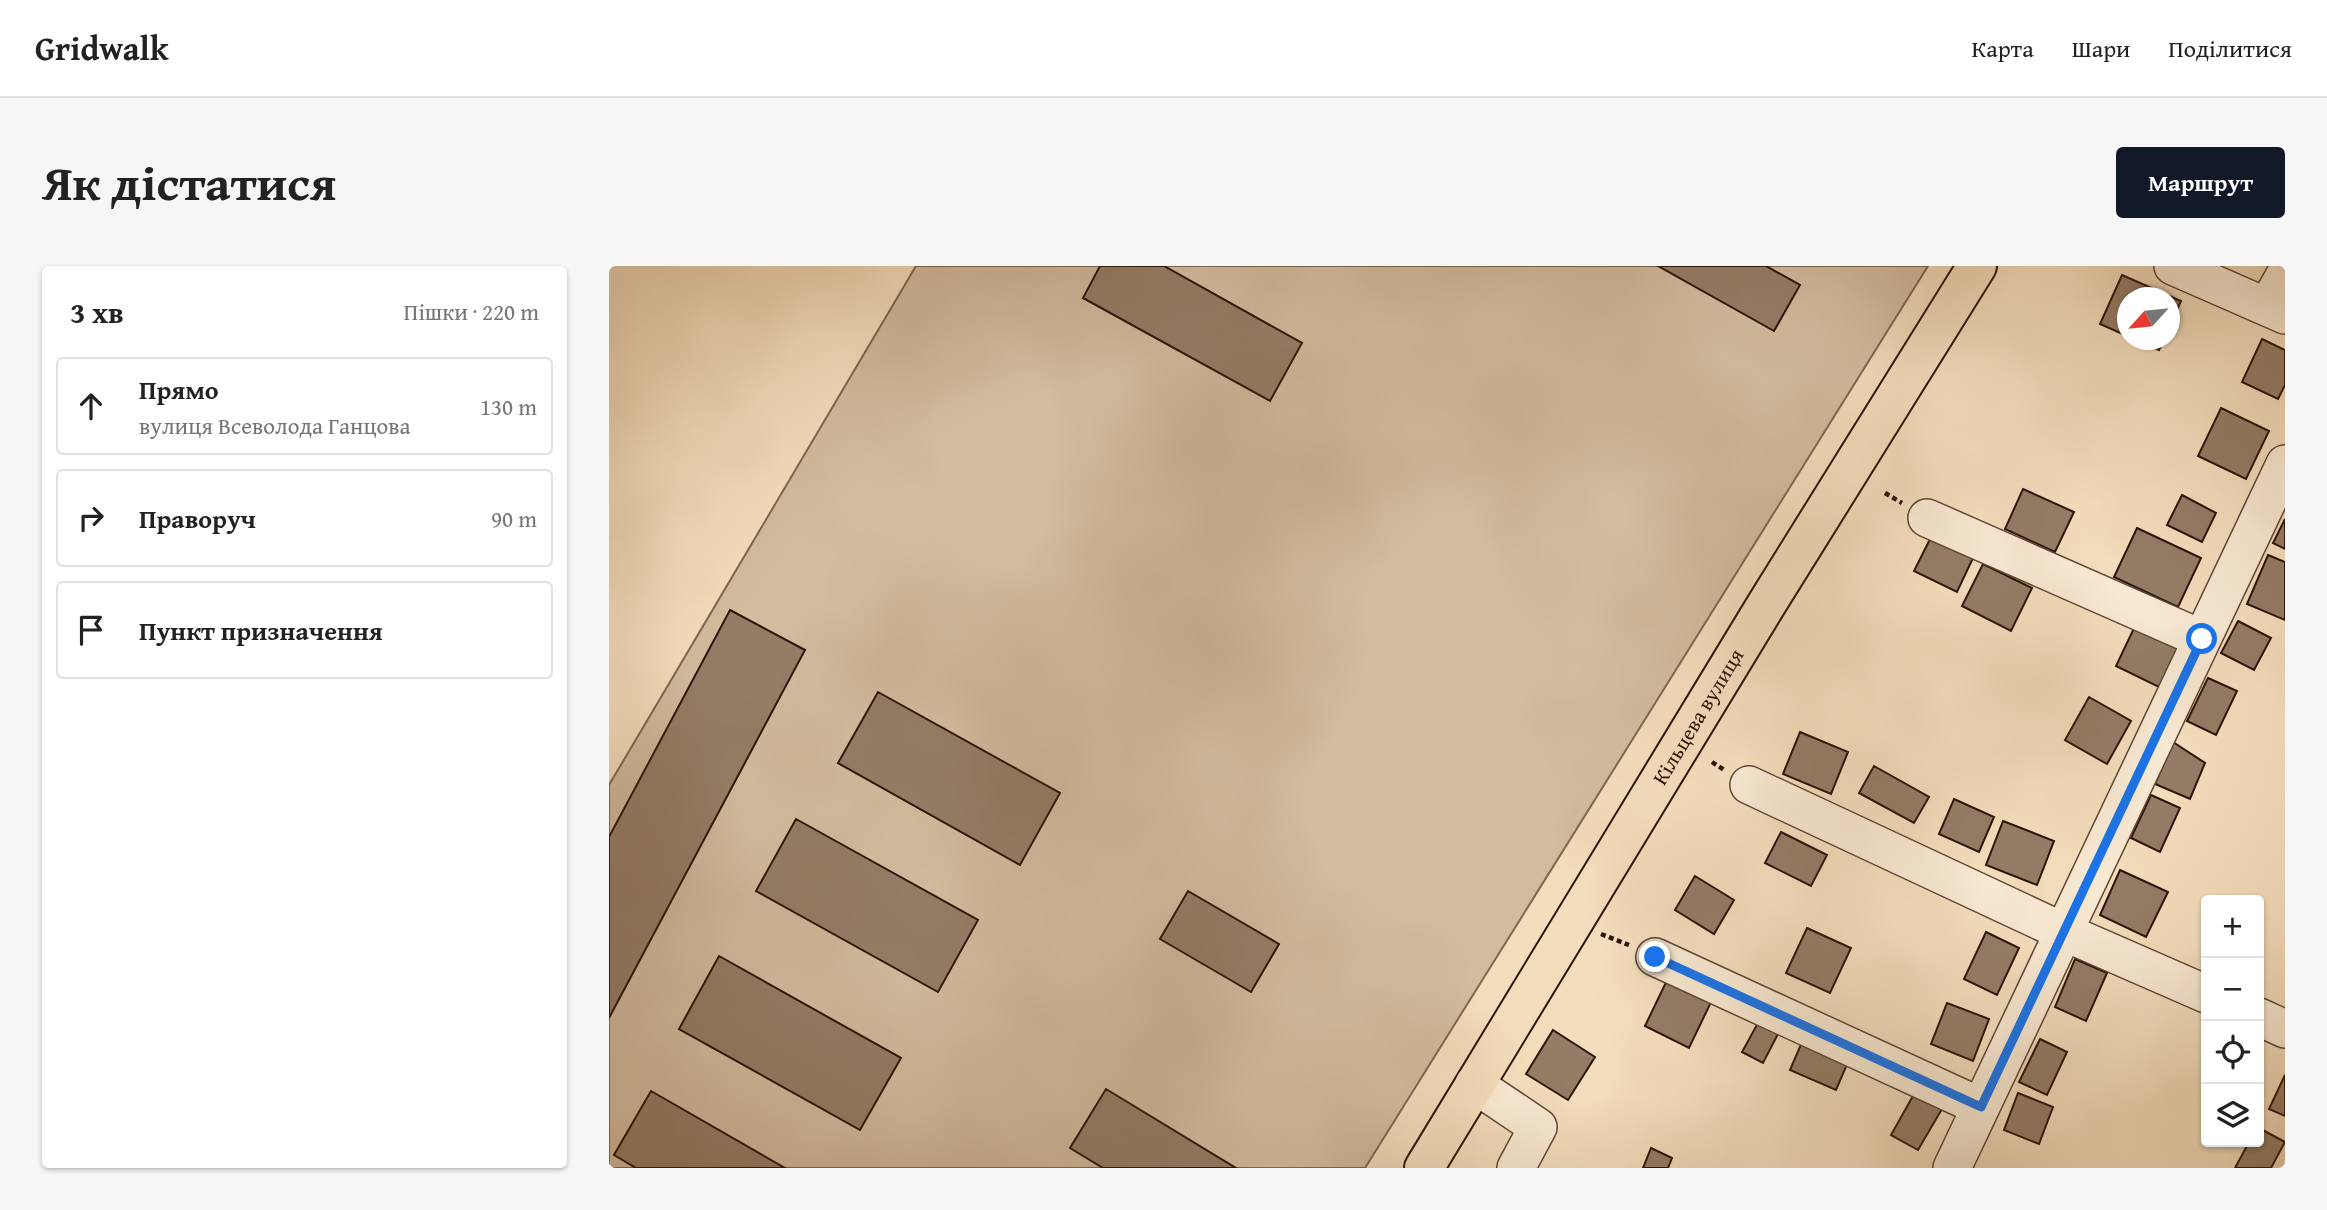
<!DOCTYPE html>
<html lang="uk">
<head>
<meta charset="utf-8">
<style>
	:root { --surface:#fff; --page:#f6f6f6; --text:#222; --muted:#767676; --line:#e0e0e0; --accent:#111827 }
	body { margin:0; font-family:"Gentium Book Plus",serif; background:var(--page); color:var(--text) }
	.controls { position:absolute; right:21px; bottom:21px; display:grid; overflow:hidden; border-radius:7px; box-shadow:0 2px 5px #0004 }
	.controls button { width:63px; height:63px; display:grid; place-items:center; padding:0; border:0; border-bottom:2px solid var(--line); background:var(--surface); color:var(--text); font:35px sans-serif }
	.compass { position:absolute; left:1508px; top:21px; width:63px; height:63px; border-radius:50%; background:var(--surface); box-shadow:0 2px 5px #0004; rotate:243deg }
	.stop { position:absolute; width:21px; height:21px; margin:-16px; border:5px solid #1a73e8; border-radius:50%; background:#fff }
	.stop.end { background:#1a73e8; border-color:#fff; box-shadow:0 2px 7px #0008 }
	.list { margin:0; padding:0; list-style:none }
	h2 { display:flex; justify-content:space-between; align-items:center; height:91px; margin:0; padding:0 28px; font-size:30px }
	h2 small { font-size:23px; font-weight:400; color:var(--muted) }
	.list li { display:grid; grid-template-columns:46px 1fr auto; gap:21px; align-items:center; box-sizing:border-box; height:98px; margin:0 14px 14px; padding:0 14px; border:2px solid var(--line); border-radius:7px }
	.list b { display:block; font-size:26px; white-space:nowrap }
	.list p { margin:0; font-size:23px; white-space:nowrap; color:var(--muted) }
	.list em { font-size:23px; font-style:normal; color:var(--muted) }
	.icon { flex:none; width:38px; height:38px; fill:none; stroke:currentColor; stroke-width:2; stroke-linecap:round; stroke-linejoin:round }
	.map { position:relative; flex:none; width:1676px; height:902px; overflow:hidden; border-radius:7px }
	header { display:flex; align-items:center; gap:42px; box-sizing:border-box; height:98px; padding:0 35px; background:var(--surface); border-bottom:2px solid var(--line) }
	header strong { font-size:33px }
	nav { display:flex; gap:38px; margin-inline-start:auto; font-size:24px }
	.intro { display:flex; align-items:center; justify-content:space-between; box-sizing:border-box; height:168px; padding:0 42px }
	h1 { margin:0; font-size:49px }
	.button { padding:18px 32px; border-radius:7px; background:var(--accent); color:#fff; font-size:24px; font-weight:700 }
	main { display:flex; gap:42px; padding:0 42px }
	aside { flex:1; background:var(--surface); border-radius:7px; box-shadow:0 2px 5px #0004 }
	.map>svg:first-child { display:block }
	.green { fill:#d2bb9e; stroke:#7f6754; stroke-width:2 }
	.building { fill:#947c66; stroke:#2c1309; stroke-width:2 }
	.lines { fill:none; stroke-linecap:round; stroke-linejoin:round }
	.minor-casing { stroke:#5e4636; stroke-width:40 }
	.major-casing { stroke:#2c1309; stroke-width:42 }
	.path { stroke:#2c1309; stroke-width:4.5; stroke-dasharray:5 3.5; stroke-linecap:butt }
	.minor { stroke:#f8e9d3; stroke-width:37 }
	.major { stroke:#f4ddbc; stroke-width:38 }
	.route { stroke:#1a73e8; stroke-width:9 }
	.labels { text-anchor:middle; stroke-width:6; stroke-linejoin:round; paint-order:stroke }
	.street-label { font-size:21px; fill:#2c1309; stroke:#f8e9d3 }
</style>
</head>
<body>
<header>
<strong>Gridwalk</strong>
<nav><a>Карта</a><a>Шари</a><a>Поділитися</a></nav>
</header>
<div class="intro"><h1>Як дістатися</h1><a class="button">Маршрут</a></div>
<main>
<aside>
<h2>3 хв<small>Пішки · 220 m</small></h2>
<ul class="list">
<li><svg class="icon" aria-label="ahead" viewBox="0 0 24 24"><path d="M12 20V5M6 11l6-6 6 6"/></svg><div><b>Прямо</b><p>вулиця Всеволода Ганцова</p></div><em>130 m</em></li>
<li><svg class="icon" aria-label="right" viewBox="0 0 24 24"><path d="M7 20v-9h11M14 6l5 5-5 5"/></svg><div><b>Праворуч</b></div><em>90 m</em></li>
<li><svg class="icon" aria-label="arrive" viewBox="0 0 24 24"><path d="M6 21V4h12l-3 4 3 4H6"/></svg><div><b>Пункт призначення</b></div></li>
</ul>
</aside>
<div class="map">
<svg width="1676" height="902" viewBox="0 0 1676 902">
	<rect width="100%" height="100%" fill="#f4ddbc"/>
	<filter id="stains"><feTurbulence type="fractalNoise" baseFrequency=".00286" numOctaves="4"/><feColorMatrix values="0 0 0 0 .2 0 0 0 0 .09 0 0 0 0 .02 0 0 0 .5 -.17"/></filter>
	<radialGradient id="worn" r=".72"><stop offset=".6" stop-color="#630" stop-opacity="0"/><stop offset="1" stop-color="#630" stop-opacity=".3"/></radialGradient>
	<path class="green" d="M307 0H1319L756 902H0V519Z"/>
	<path class="building" d="M491 0H555L693 77 661 135 474 32Z
		M1049 0H1157L1191 19 1165 65Z
		M1513 9 1572 35 1560 61V32H1518V70L1491 58Z
		M1653 73 1676 84V119L1669 133 1633 116Z
		M1526 74H1555L1550 84Z
		M1612 142 1660 165 1637 213 1589 190Z
		M1414 223 1465 246 1446 286 1396 263Z
		M1573 229 1607 247 1593 276 1558 259Z
		M1676 253V283L1664 277Z
		M1528 262 1592 292 1569 341 1505 311Z
		M1322 271 1364 292 1348 326 1305 305Z
		M1659 289 1676 296V354L1638 338Z
		M1374 298 1423 322 1402 365 1353 340Z
		M121 344 196 384 0 752V571Z
		M1629 355 1662 372 1645 404 1612 387Z
		M1526 360 1573 383 1554 423 1507 400Z
		M1599 412 1628 425 1607 469 1578 455Z
		M269 426 451 527 411 599 229 497Z
		M1480 431 1522 455 1498 498 1456 474Z
		M1191 466 1239 486 1222 528 1174 508Z
		M1564 476 1596 497 1581 533 1546 518Z
		M1265 500 1320 531 1305 557 1250 527Z
		M1542 529 1571 542 1551 586 1522 572Z
		M1345 533 1385 551 1370 586 1330 568Z
		M187 553 369 654 329 726 147 625Z
		M1394 555 1445 575 1428 619 1377 599Z
		M1172 566 1218 589 1202 620 1156 597Z
		M1511 604 1559 626 1537 671 1491 649Z
		M1086 610 1125 634 1105 668 1066 644Z
		M579 625 670 678 642 726 551 673Z
		M1198 662 1242 682 1221 727 1177 707Z
		M1377 666 1410 682 1388 729 1355 713Z
		M110 690 292 792 251 864 70 763Z
		M1466 693 1498 707 1477 755 1446 741Z
		M1060 710 1104 732 1080 782 1036 760Z
		M1338 737 1380 753 1364 795 1322 778Z
		M1150 755 1170 766 1154 797 1133 786Z
		M944 764 986 791 959 834 917 808Z
		M1431 773 1458 786 1438 829 1410 816Z
		M1193 776 1239 796 1227 824 1181 804Z
		M1676 809V850L1660 843Z
		M497 823 627 902H494L461 882Z
		M42 825 176 902H27L5 889Z
		M1409 827 1444 841 1430 878 1395 864Z
		M1305 828 1333 843 1309 884 1282 869Z
		M1650 862 1676 876 1662 902H1626L1640 876H1650Z
		M1042 882 1063 892 1059 902H1034Z"/>
	<g class="lines">
		<defs>
			<path id="minor" d="M1564 0 1676 49
				M1658 41 1676 9
				M1318 252 1593 373
				M1140 519 1455 666 1597 728
				M1046 691 1372 841
				M1650 751 1676 763
				M865 818 929 861 907 902
				M1343 902 1676 198"/>
			<g id="major">
				<path id="s1" d="M815 902 1157 339 1368 0"/>
			</g>
		</defs>
		<use href="#minor" class="minor-casing"/>
		<use href="#major" class="major-casing"/>
		<path class="path" d="M1276 227 1293 237
			M1103 496 1115 504
			M992 668 1020 679"/>
		<use href="#minor" class="minor"/>
		<use href="#major" class="major"/>
	</g>
	<g class="lines">
		<path class="route" d="M1046 691 1372 841 1593 373"/>
	</g>
	<g class="labels">
		<g class="street-label">
			<text dy="7" stroke="none"><textPath href="#s1" startOffset="528">Кільцева вулиця</textPath></text>
		</g>
	</g>
	<rect width="100%" height="100%" filter="url(#stains)"/>
	<rect width="100%" height="100%" fill="url(#worn)"/>
</svg>
<div class="controls">
<button>+</button>
<button>−</button>
<button><svg class="icon" aria-label="locate" viewBox="0 0 24 24"><circle cx="12" cy="12" r="6"/><path d="M12 2v4M12 18v4M2 12h4M18 12h4"/></svg></button>
<button><svg class="icon" aria-label="layers" viewBox="0 0 24 24"><path d="M12 4l9 5-9 5-9-5zM3 14l9 5 9-5"/></svg></button>
</div>
<svg class="compass" viewBox="-18 -18 36 36"><path d="M0-13l5 13h-10z" fill="#e53935"/><path d="M0 13l5-13h-10z" fill="#767676"/></svg>
<div class="stop" style="left:1593px;top:373px"></div>
<div class="stop end" style="left:1046px;top:691px"></div>
</div>
</main>
</body>
</html>
